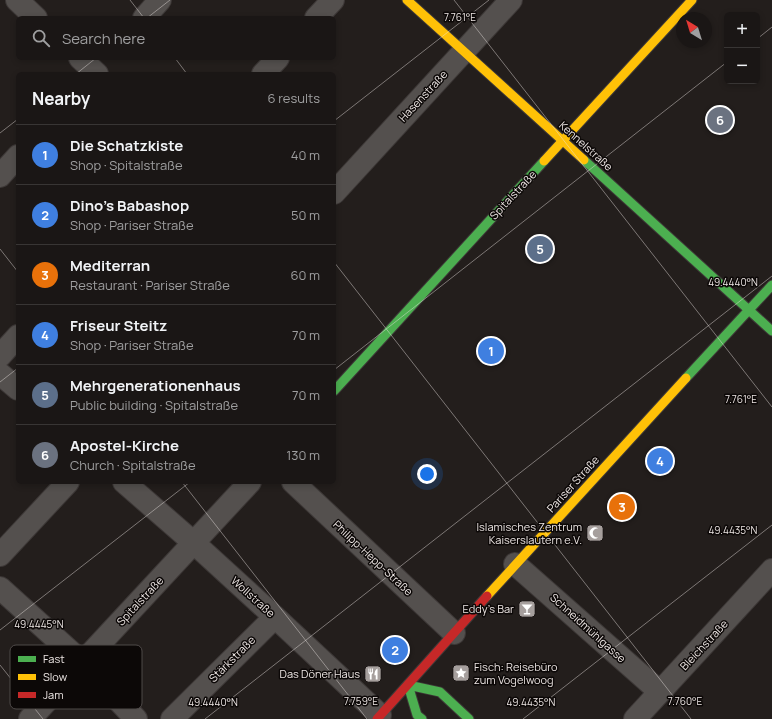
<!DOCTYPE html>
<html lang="en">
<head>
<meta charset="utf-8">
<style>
	:root { --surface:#1a1615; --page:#231f1e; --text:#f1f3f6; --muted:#9f9fa0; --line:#383534; --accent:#0f766e }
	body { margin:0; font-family:Manrope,sans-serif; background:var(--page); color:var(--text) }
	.controls { position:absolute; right:12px; top:12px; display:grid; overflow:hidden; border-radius:6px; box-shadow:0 2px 6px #0003 }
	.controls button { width:36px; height:36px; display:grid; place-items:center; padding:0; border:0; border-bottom:1px solid var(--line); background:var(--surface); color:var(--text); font:20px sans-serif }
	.compass { position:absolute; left:676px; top:12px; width:36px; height:36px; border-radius:50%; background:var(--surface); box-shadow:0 2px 6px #0003; rotate:322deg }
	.you { position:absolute; left:427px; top:474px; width:14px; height:14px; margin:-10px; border:3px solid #fff; border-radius:50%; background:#1a73e8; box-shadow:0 0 0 6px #1a73e833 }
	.badge { display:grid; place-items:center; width:26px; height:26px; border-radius:50%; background:var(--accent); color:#fff; font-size:13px; font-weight:700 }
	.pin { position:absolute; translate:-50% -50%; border:2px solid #fff; box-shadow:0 1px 4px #0006 }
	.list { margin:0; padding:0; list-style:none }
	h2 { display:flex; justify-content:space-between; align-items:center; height:52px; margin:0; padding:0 16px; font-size:17px }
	h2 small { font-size:13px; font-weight:400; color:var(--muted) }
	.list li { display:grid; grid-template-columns:26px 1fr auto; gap:12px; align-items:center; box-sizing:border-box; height:60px; padding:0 16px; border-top:1px solid var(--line) }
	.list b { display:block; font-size:15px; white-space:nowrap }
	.list p { margin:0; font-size:13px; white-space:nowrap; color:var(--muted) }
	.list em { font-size:13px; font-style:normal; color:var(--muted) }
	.icon { flex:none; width:22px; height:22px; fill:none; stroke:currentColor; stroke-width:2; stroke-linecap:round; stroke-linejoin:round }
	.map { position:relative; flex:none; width:772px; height:719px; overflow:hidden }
	.search { position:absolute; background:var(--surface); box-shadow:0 2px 6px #0003; left:16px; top:16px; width:320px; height:44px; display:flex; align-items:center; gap:10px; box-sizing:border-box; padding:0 14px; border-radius:6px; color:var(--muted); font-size:15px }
	.panel { position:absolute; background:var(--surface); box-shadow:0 2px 6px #0003; left:16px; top:72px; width:320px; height:412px; border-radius:6px }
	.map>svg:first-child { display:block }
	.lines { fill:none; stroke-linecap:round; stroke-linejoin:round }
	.street-casing { stroke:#3d3837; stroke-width:24 }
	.fast-casing { stroke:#3d3837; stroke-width:11 }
	.slow-casing { stroke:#3d3837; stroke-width:11 }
	.jam-casing { stroke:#3d3837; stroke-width:11 }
	.street { stroke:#54504e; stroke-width:22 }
	.fast { stroke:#4caf50; stroke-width:9 }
	.slow { stroke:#ffc107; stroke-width:9 }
	.jam { stroke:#c62828; stroke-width:9 }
	.ticks { fill:none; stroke:#ece5e3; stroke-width:1; stroke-opacity:0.45 }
	.labels { text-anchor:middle; stroke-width:3; stroke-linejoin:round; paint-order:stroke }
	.street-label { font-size:11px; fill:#ece5e3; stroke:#0c0807 }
	.poi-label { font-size:11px; fill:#ece5e3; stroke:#0c0807; text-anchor:end }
	.key { fill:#0c0807; stroke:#4f4a49; stroke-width:1 }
	.key-label { font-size:11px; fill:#ece5e3 }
	.ticks-label { font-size:10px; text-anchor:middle; fill:#ece5e3; stroke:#0c0807; stroke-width:3; stroke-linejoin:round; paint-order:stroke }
</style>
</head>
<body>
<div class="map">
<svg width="772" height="719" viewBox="0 0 772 719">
	<rect width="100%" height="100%" fill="#231e1c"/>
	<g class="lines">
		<defs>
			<path id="street" d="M17 0 36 18
				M144 18 160 0
				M316 18 333 0
				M80 58 97 74
				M263 74 278 58
				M0 176 18 156
				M334 193 511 0
				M0 356 18 336
				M0 374 18 389
				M124 482 194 543 275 617 380 715
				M293 482 454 633
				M0 555 68 482
				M515 564 660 692
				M0 588 83 663 136 719
				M30 719 250 482
				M172 719 275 617
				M635 719 772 570"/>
			<path id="fast" d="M584 160 772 331
				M686 378 772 285
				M334 391 544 161
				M408 685 440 692 469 719
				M408 685 417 715 422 719"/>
			<path id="slow" d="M407 0 584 160
				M544 161 692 0
				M487 596 686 378"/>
			<path id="jam" d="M377 719 487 596"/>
		</defs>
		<use href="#street" class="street-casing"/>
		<use href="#fast" class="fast-casing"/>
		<use href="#slow" class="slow-casing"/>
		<use href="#jam" class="jam-casing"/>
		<use href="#street" class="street"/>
		<use href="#fast" class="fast"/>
		<use href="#slow" class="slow"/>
		<use href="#jam" class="jam"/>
	</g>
	<path class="ticks" d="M130 0 144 18M454 0 772 407M147 18 170 0M757 39 772 27M175 58 187 74M76 74 96 58M334 121 489 0M0 133 18 119M0 249 18 272M334 262 691 719M334 370 727 62M0 382 18 368M182 482 367 719M0 630 190 482M0 665 43 719M205 719 772 276M523 719 772 525"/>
	<defs>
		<symbol id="mosque-square" viewBox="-11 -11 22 22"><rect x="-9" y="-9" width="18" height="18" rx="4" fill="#a69f9d" stroke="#0c0807"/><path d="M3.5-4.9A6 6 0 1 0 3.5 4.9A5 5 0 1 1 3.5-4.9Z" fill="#fff"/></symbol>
		<symbol id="bar-square" viewBox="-11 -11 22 22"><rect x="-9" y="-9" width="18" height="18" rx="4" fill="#a69f9d" stroke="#0c0807"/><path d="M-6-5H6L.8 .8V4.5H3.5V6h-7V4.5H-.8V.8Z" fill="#fff"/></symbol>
		<symbol id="sight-square" viewBox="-11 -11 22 22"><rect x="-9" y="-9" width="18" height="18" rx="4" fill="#a69f9d" stroke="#0c0807"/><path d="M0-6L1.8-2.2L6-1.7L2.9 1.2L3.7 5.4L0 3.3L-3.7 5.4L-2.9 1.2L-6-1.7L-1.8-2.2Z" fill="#fff"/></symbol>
		<symbol id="restaurant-square" viewBox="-11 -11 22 22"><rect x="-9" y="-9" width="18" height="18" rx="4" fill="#a69f9d" stroke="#0c0807"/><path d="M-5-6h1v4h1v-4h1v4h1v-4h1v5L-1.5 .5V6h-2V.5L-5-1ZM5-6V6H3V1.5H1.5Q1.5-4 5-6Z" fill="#fff"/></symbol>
	</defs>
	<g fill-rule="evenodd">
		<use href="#mosque-square" x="585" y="523" width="20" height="20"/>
		<use href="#bar-square" x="517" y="599" width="20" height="20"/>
		<use href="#sight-square" x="451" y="663" width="20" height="20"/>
		<use href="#restaurant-square" x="363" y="664" width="20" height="20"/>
	</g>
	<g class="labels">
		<g class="street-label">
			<text transform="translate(423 96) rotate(-47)" y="4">Hasenstraße</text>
			<text transform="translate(586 146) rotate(42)" y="4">Kennelstraße</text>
			<text transform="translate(513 195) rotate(-47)" y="4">Spitalstraße</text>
			<text transform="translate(573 484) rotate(-48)" y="4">Pariser Straße</text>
			<text transform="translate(373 558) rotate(43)" y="4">Philipp-Hepp-Straße</text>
			<text transform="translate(253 597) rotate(42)" y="4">Wollstraße</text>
			<text transform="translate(140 601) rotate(-47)" y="4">Spitalstraße</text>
			<text transform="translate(588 628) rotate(42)" y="4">Schneidmühlgasse</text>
			<text transform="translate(704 645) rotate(-47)" y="4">Bleichstraße</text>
			<text transform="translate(232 659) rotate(-45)" y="4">Stärkstraße</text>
		</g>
		<g class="poi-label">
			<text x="582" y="531">Islamisches Zentrum<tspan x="582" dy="13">Kaiserslautern e.V.</tspan></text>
			<text x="514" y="613">Eddy's Bar</text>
			<text x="474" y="671" text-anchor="start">Fisch: Reisebüro<tspan x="474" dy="13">zum Vogelwoog</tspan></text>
			<text x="360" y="678">Das Döner Haus</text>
		</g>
	</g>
	<rect x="10" y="645" width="132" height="64" rx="6" class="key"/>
	<rect x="18" y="656" width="18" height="6" fill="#4caf50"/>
	<rect x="18" y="674" width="18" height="6" fill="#ffc107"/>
	<rect x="18" y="692" width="18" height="6" fill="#c62828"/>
	<g class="key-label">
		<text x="43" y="663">Fast</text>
		<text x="43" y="681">Slow</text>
		<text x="43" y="699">Jam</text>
	</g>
	<g class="ticks-label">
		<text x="460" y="21">7.761°E</text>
		<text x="733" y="286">49.4440°N</text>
		<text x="741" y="403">7.761°E</text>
		<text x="733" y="534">49.4435°N</text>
		<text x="39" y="628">49.4445°N</text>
		<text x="361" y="705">7.759°E</text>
		<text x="685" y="705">7.760°E</text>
		<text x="213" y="706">49.4440°N</text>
		<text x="531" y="706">49.4435°N</text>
	</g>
</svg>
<div class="controls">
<button>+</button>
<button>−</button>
</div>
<svg class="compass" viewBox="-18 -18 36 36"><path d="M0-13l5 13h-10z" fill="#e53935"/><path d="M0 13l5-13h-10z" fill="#9f9fa0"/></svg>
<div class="you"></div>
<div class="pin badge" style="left:491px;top:351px;background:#3f7fe0">1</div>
<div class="pin badge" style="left:395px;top:650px;background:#3f7fe0">2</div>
<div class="pin badge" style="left:622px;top:507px;background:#e8710a">3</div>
<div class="pin badge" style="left:660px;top:461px;background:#3f7fe0">4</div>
<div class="pin badge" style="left:540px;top:249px;background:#5c6f8a">5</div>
<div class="pin badge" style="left:720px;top:120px;background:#6b7280">6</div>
<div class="search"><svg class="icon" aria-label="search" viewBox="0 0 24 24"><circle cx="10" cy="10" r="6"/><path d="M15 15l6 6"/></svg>Search here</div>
<section class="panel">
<h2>Nearby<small>6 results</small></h2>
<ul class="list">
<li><span class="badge" style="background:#3f7fe0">1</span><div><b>Die Schatzkiste</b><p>Shop · Spitalstraße</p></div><em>40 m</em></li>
<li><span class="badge" style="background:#3f7fe0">2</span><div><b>Dino's Babashop</b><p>Shop · Pariser Straße</p></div><em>50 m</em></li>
<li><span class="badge" style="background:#e8710a">3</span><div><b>Mediterran</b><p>Restaurant · Pariser Straße</p></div><em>60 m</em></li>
<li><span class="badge" style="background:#3f7fe0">4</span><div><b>Friseur Steitz</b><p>Shop · Pariser Straße</p></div><em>70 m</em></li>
<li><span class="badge" style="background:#5c6f8a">5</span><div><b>Mehrgenerationenhaus</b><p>Public building · Spitalstraße</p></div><em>70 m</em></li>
<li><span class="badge" style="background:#6b7280">6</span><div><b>Apostel-Kirche</b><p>Church · Spitalstraße</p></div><em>130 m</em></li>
</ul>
</section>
</div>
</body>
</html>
